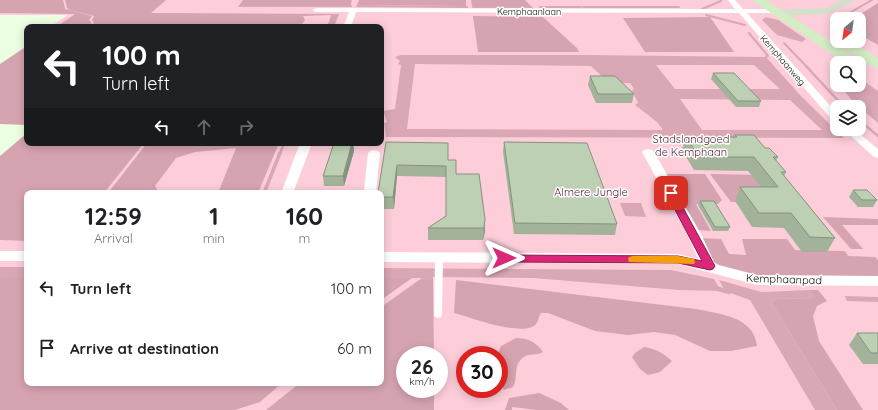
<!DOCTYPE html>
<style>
:root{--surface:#fff;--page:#f6f6f6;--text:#202124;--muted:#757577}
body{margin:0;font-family:Quicksand,sans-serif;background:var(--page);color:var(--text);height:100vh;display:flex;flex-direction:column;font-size:15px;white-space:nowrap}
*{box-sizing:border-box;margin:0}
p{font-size:13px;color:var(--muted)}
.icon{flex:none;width:22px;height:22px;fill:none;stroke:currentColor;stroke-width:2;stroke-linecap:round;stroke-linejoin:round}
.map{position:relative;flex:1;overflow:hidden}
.details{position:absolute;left:24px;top:190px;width:360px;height:196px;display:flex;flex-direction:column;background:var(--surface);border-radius:8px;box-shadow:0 2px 10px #0003}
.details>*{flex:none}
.top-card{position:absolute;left:24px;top:24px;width:360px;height:122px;border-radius:8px;box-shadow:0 2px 10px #0003;background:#202124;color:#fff;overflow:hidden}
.needle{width:26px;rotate:209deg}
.tools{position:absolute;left:830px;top:12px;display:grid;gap:8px}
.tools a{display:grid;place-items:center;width:36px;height:36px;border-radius:8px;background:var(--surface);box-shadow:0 2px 10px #0003;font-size:20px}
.speed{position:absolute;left:396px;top:346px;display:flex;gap:8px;font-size:20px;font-weight:700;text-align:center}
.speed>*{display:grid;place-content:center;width:52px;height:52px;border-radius:50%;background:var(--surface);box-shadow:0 2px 10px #0003;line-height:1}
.speed small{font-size:10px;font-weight:400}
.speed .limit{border:6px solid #d22;background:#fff;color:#111}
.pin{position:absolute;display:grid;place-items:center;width:34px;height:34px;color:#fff;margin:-17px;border-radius:8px;box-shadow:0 2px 6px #0006}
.me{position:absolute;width:44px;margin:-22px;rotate:90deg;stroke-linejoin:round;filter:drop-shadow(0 0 3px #0008)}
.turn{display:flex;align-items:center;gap:14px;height:84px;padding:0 12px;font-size:18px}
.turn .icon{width:52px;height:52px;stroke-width:2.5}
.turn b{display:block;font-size:28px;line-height:34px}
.lanes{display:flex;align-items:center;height:38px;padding:0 12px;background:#0003;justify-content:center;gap:20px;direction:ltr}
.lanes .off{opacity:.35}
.eta{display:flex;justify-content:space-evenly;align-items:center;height:68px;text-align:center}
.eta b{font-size:24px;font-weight:700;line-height:28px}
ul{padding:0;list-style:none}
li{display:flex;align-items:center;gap:12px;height:60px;padding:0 12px}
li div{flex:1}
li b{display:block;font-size:15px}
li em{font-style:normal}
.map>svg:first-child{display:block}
</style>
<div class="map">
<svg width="878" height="410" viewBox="0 0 878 410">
<rect width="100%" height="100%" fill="#ecffe2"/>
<path fill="#fdceda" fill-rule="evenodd" d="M0,0h878v410h-878v-248l27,-19h354v-116h-331l18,-12h-68zM837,19h22v22h-22zM837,63h22v22h-22zM837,107h22v22h-22zM27,193h354v190h-354zM405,355h34v34h-34zM465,355h34v34h-34z"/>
<g fill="#d6a4b1">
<polygon points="0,0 63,0 65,9 92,16 89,20 92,23 87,27 56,27 75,14 0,13"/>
<polygon points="65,0 166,0 151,13 339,14 334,27 325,27 329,22 331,15 303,16 305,20 300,27 282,27 278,25 272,27 176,27 167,25 165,26 170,27 89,27 94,23 92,20 94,16 69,10 67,8"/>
<polygon points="243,0 352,0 350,7 238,7"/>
<polygon points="359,0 466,0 466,6 360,5 359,7 356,7"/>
<polygon points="471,0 525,0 535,10 533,10 530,6 472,6"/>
<polygon points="878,3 878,45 859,34 859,19 853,19"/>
<polygon points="473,16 543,17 577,48 579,52 478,52"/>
<polygon points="710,17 734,52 645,52 623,18"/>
<polygon points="27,46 27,125 0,124 0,64"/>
<polygon points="27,133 27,143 144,143 104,193 27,193 27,241 0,240 0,156"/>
<polygon points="147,143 279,143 258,193 218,193 236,148 195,152 176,158 155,186 159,193 108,193"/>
<polygon points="664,174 705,174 722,200 718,204 696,204 711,231 697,230"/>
<polygon points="710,174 767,175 787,201 731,202"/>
<polygon points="823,217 878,219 878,225 842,225 863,249 851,249"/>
<polygon points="700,238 721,239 729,254 746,255 742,239 787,239 795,250 845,251 848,256 875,257 878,260 878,276 763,277 724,269 712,260"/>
<polygon points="0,277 27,277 27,383 282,383 260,402 235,410 0,410"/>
<polygon points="381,278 412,278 381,300"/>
<polygon points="422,278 423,280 433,280 434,355 405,355 405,389 434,389 434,410 266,410 300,383 381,383 381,309 384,305"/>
<path d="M456,280l240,29c23,5 58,7 61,37l-26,5h-21l-35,-16 -21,-3 -26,3 -33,-4 -47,-18h-7c-2,3 -3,9 -5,11 -12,14 -66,-7 -82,-11z"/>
<polygon points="809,290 818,290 827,301 817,306 813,316 819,341 863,410 837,410 771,302 777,299 815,298"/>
<path d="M516,338c12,0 20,4 27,14 -6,4 -14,1 -19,5 -12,8 -5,20 -11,30l-9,3c-4,-6 -1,-9 -1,-16 0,-7 -4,-12 -4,-19h-2l4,-9z"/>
<path d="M644,347c12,2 19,6 28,14l-12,11 -12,3 -8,-6 -8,-12 3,-4z"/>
<polygon points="539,393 561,403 569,410 537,410 512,407 512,410 505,410 509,398"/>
</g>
<g fill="#daa7b4" fill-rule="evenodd">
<polygon points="766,17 778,20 806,39 802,42 777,35 762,20"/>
<path d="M401,55h184l181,2 34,38 44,43 -458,-1 -2,-14 3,-1 -4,-11 12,-2 6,-44 -3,-1 2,-3 -5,-4zM415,64l176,2 18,17h21l4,6 -2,1 6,13 -3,2 22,17 6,8 -256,-1zM656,65h98l26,24h-105zM680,99l110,1 32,30h-120z"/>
<polygon points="859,78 878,91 878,123 853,102 840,85 859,85"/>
<polygon points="620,203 641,203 646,217 625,216"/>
<rect x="0" y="267" width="27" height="10"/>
<polygon points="381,268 671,270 714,279 721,291 679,290 533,278 433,277 433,280 423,281 422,278 381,278"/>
<polygon points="719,280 761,292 809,290 816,298 777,299 771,302 837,410 815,410 750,300 725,291"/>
<polygon points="845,296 878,297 878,302 847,301"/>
</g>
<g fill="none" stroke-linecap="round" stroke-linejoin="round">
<g stroke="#daa7b4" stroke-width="2">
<polyline points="240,6 351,6"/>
<polyline points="358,6 467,7"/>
<polyline points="473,7 531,7"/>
<polyline points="540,7 581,7"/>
<polyline points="583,7 679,7"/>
<polyline points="700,10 721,1"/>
<polyline points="706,15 745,25"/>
<polyline points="839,19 872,0"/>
<polyline points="831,24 837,20"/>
<polyline points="749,33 768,56 766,57"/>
<polyline points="784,43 807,67"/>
</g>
<g stroke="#daa7b4" stroke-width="2.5">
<polyline points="806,66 844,107"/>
<polyline points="859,120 878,136"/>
<polyline points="280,154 284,143"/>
</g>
<polyline stroke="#daa7b4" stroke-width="3.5" points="264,193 280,153"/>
<polyline stroke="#daa7b4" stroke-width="4.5" points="715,288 729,292"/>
<polygon fill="#fff" fill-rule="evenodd" points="439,254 442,255 443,257 442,315 441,317 438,318 435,317 434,315 435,257 436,255"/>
<g fill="#fff" fill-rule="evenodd">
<polygon points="728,0 735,0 743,9 778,9 779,11 775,13 747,13 837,113 837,122 833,121 739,13 356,12 351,27 343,27 349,12 316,12 312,10 316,8 735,9"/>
<polygon points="843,129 854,129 878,149 878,158 874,157"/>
<polygon points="300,143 312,143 293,193 281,193"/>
<polygon points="648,149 652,150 654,152 701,234 715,264 757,275 878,276 878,286 757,285 678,264 381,262 381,252 678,254 698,259 687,234 642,152 644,150"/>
<polygon points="374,150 378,151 380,153 376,192 362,193 364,190 368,153 370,151"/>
<rect x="0" y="251" width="27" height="10"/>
</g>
<polygon fill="#d3e0cc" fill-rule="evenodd" points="842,0 855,0 828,14 779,16 774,13 779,10 826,8"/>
<g fill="#d3edc5" fill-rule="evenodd">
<polygon points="752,0 766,0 859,60 861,63 859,66 859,63 845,63"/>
<polygon points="840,41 851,41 878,58 878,68 873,67 840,46 838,43"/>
</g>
</g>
<g fill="#a3b39b">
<polygon points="713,73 761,101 759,107 736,107 711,79"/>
<polygon points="590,76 634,94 632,103 596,103 588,85"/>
<polygon points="735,135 765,148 778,157 776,161 786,172 784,176 835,238 827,252 802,252 784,228 752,227 735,201 740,187 761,187 748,171 694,170 682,150 686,137 735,137"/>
<polygon points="386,142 448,160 456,174 485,219 485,231 483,240 428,240 428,228 446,216 446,177 397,176 394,209 381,209 381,193"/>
<polygon points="504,142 617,224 615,235 514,234 503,152"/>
<polygon points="334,143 353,143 354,151 344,186 324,186 323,176"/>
<polygon points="853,190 877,200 873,207 858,207 849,197"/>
<polygon points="700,201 730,227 728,231 713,231 698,205"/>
<polygon points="857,333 878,333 878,364 863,364 849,345"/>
</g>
<g fill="#85927e">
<polygon points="352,143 353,143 354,151 344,186 343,176"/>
<polygon points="397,165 397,176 394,209 393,197"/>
<polygon points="485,219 485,231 483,240 484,228"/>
</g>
<g fill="#bed0b4" stroke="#85927e">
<polygon points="713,73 734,73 761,101 738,101"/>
<polygon points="590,76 615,76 634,94 598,94"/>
<polygon points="735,135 754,135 765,148 769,148 778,157 773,157 786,172 781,172 835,238 810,237 791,213 759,213 740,187 778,187 754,157 699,157 686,137 737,137"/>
<polygon points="386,142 448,143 448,160 456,160 456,174 479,174 485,219 484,228 428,228 446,216 446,166 397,165 393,197 381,197 381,193 378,193"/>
<polygon points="504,142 587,143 617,224 515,223"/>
<polygon points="334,143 352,143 343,176 323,176"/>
<polygon points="853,190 867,190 877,200 862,200"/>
<polygon points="700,201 714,201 730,227 715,227"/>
<polygon points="857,333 878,333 878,353 871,353"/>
</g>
<polygon fill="#db2777" stroke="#8e194d" points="668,191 674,191 675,193 715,266 713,269 710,270 678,263 504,262 499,258 504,255 678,256 702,261 666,193"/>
<polygon fill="#f59e0b" points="633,256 678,256 694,259 695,262 694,264 629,262 628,259 629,257"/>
<g text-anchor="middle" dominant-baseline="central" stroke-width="3" stroke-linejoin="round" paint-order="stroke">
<g font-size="9" fill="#0a1007" stroke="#fff">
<text x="529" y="11">Kemphaanlaan</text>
<text transform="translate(783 60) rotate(49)">Kemphaanweg</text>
</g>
<g font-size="11" fill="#571b31" stroke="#fff">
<text x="691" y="139">Stadslandgoed<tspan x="691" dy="13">de Kemphaan</tspan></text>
<text x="591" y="192">Almere Jungle</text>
</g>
<g font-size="11" fill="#0a1007" stroke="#fff">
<text transform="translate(784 279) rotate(2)">Kemphaanpad</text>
</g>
</g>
</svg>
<div class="tools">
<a><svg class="needle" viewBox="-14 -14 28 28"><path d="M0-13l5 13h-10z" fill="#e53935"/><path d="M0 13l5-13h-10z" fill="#757577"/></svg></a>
<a><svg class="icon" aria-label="search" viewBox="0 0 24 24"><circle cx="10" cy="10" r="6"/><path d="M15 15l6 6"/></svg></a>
<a><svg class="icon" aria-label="layers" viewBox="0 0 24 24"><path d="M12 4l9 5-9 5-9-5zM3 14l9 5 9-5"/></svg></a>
</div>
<div class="speed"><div>26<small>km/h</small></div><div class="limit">30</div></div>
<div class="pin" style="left:671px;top:193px;background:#d93025"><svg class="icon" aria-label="arrive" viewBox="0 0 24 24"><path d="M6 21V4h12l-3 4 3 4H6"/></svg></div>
<svg class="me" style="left:504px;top:258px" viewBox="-20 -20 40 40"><path d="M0-17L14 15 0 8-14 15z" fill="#db2777" stroke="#fff" stroke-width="4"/></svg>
<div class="top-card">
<div class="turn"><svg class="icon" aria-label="left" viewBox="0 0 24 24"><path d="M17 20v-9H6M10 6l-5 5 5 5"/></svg><div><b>100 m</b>Turn left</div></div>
<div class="lanes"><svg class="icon" aria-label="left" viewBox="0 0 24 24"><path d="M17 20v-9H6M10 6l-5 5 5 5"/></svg><svg class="icon off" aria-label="ahead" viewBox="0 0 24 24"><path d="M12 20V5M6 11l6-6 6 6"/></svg><svg class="icon off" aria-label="right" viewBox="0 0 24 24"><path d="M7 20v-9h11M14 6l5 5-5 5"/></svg></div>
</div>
<section class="details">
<div class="eta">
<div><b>12:59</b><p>Arrival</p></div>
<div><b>1</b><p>min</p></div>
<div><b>160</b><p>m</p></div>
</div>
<ul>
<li><svg class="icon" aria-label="left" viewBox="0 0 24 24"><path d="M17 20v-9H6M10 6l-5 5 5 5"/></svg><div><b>Turn left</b></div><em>100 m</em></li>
<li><svg class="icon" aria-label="arrive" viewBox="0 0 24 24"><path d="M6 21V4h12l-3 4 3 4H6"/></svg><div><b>Arrive at destination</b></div><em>60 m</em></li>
</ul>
</section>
</div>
